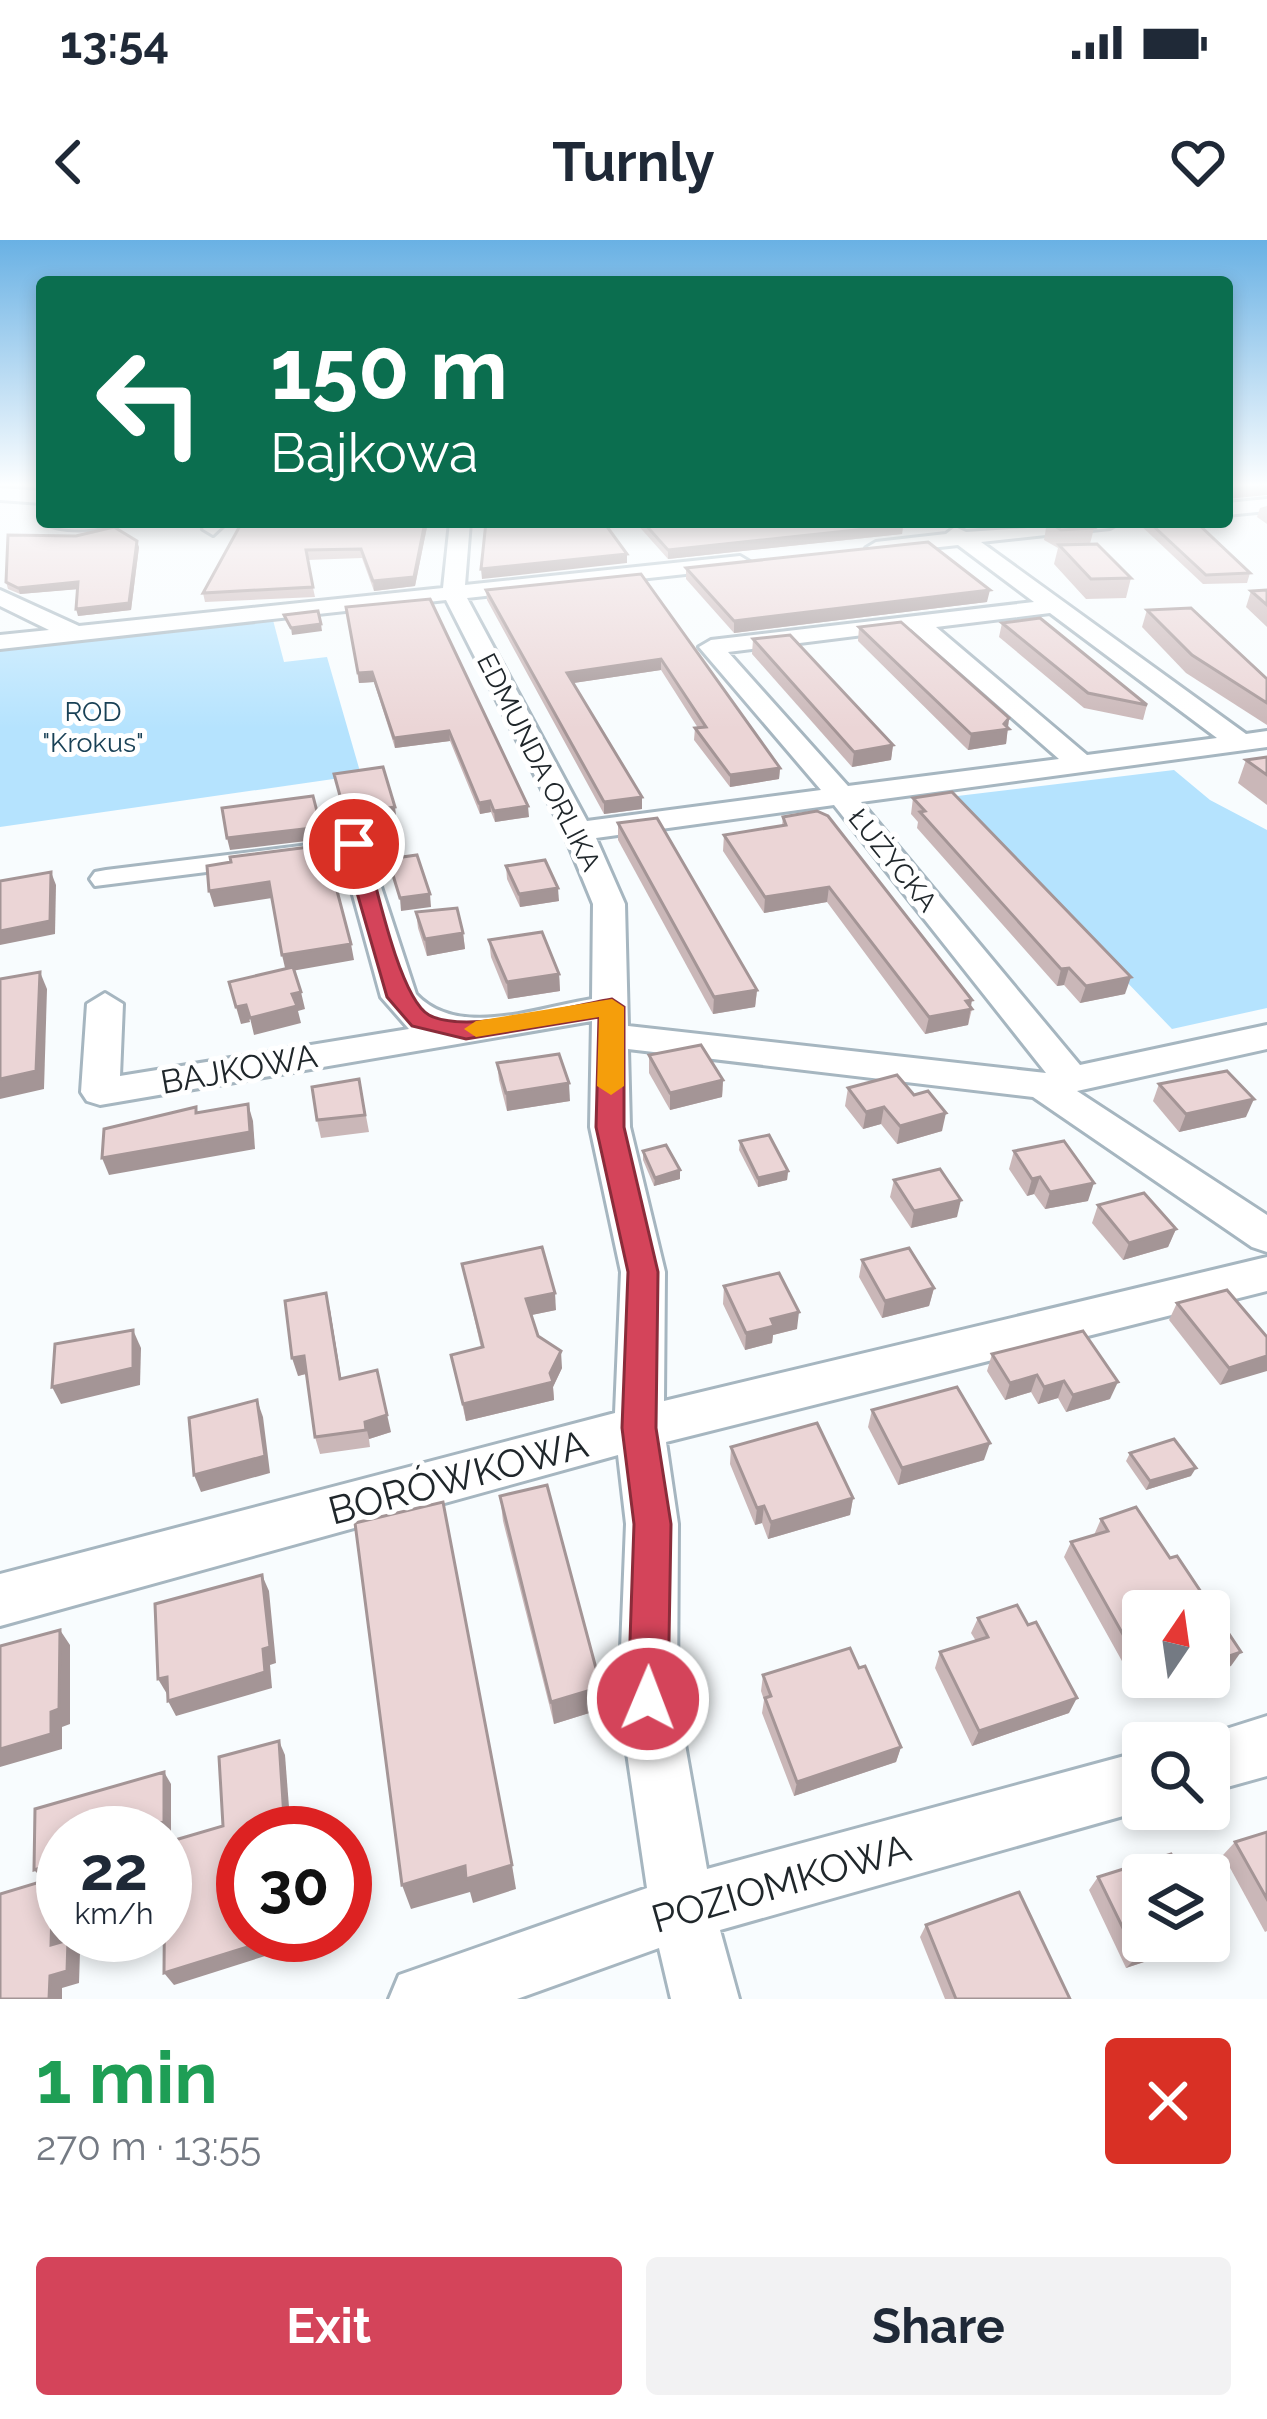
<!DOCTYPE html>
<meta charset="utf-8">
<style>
:root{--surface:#fff;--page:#f2f2f3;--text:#1f2937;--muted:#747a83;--accent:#d4445a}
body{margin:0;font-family:Raleway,sans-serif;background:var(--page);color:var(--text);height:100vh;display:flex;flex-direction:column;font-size:45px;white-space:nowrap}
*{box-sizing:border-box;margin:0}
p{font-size:39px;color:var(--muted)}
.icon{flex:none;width:66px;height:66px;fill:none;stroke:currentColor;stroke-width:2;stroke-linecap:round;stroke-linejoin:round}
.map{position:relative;height:1759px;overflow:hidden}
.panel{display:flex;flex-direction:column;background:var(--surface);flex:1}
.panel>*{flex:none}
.guide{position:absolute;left:36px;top:36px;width:1197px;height:252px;border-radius:12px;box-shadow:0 6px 18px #0003;background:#0b6e4f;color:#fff;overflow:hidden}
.needle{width:78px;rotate:13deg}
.buttons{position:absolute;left:1122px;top:1350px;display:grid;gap:24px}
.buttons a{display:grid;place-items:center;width:108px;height:108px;border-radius:12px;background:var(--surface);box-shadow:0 6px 18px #0003;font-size:60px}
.speed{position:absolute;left:36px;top:1566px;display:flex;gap:24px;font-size:60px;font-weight:700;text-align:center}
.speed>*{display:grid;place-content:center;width:156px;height:156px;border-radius:50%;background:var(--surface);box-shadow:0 6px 18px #0003;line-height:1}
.speed small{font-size:30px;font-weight:400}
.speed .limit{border:18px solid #d22;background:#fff;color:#111}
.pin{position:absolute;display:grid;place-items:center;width:102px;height:102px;color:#fff;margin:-51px;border:6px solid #fff;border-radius:50%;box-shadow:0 3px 12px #0007}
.me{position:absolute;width:132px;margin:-66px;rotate:1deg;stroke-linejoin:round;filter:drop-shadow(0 0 9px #0008)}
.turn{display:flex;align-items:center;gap:42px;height:252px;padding:0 36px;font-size:54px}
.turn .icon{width:156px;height:156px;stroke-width:2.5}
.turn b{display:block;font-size:84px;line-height:102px}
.round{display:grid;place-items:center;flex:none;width:126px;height:126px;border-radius:12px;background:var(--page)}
.summary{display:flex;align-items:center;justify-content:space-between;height:204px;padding:0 36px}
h1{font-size:72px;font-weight:700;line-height:90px;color:#1e9e55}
.cta{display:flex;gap:24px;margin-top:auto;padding:24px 36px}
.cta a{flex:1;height:138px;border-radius:12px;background:var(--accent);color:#fff;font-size:48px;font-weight:700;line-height:138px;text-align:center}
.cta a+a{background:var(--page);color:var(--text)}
.status{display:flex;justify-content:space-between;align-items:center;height:84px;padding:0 60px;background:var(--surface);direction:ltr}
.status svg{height:33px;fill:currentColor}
header{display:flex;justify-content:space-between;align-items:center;height:156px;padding:0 36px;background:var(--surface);font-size:54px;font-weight:700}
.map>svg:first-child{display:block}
</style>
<div class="status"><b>13:54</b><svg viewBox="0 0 49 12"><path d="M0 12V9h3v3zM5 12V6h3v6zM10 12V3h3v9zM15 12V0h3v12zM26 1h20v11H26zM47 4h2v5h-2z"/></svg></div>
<header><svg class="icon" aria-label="back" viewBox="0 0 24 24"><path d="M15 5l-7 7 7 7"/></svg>Turnly<svg class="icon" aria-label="heart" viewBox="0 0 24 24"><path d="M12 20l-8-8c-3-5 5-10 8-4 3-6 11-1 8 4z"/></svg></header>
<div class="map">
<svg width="1267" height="1759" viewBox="0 0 1267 1759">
<rect width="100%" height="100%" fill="#f8fcfe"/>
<g fill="#b5e3fe">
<polygon points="273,380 284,422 327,417 361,535 0,587 0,410"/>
<polygon points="1174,530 1210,560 1267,590 1267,768 1172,789 949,557"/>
</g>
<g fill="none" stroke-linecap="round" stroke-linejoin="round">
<defs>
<g id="minor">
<polygon points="0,248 42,251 42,263 0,260"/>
<polygon points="1267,259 1267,271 1227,275 1227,263"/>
<path d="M43,282h72c-16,10 -56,10 -72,0z"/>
<polygon points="207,282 227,282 213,295 203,289"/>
<path d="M450,282h20l-5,63 275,-29 10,6 -10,6 -273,30 120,223 234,-31 -122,-143 12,-7 323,-38 -76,-57 -82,9 -10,-6 10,-6 70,-8 9,-7 11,5 154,-10 -10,6 -129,14 265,192 21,-3v16l-406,55 219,263 187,-40v24l-190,42 190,124v37l-15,-5 -219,-150 -405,-48 2,78 35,145 -1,129 603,-144v34l-601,151 12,82 -1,175 30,170 436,-118v58h5l-428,121 19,69h-68l-12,-51 -142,51h-128l10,-24 248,-87 -28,-189 7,-175 -8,-69 -618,171v-52l615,-161 6,-141 -31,-145 2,-106 -492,84 -13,-4 -6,-9 6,-88 18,-11 18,11 -3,72 289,-47 -28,-32 -39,-142 -247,31 -5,-7 5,-7 11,-2 259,-32 51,156c42,45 120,14 176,5l1,-95 -30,-73 -117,-231 -446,49v-14l49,-5 -49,-24v-16l79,36 364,-38zM1050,373l167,125 -130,17 -151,-128zM911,389l148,130 -211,27 -120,-134zM834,565l212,268 -418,-47 -3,-122 -29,-66z"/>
<polygon points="1267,1476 1267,1536 1209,1552 1209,1503 1188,1501"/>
</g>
</defs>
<use href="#minor" stroke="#a6b6c0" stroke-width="6"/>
<use href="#minor" fill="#fff" fill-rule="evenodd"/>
</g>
<g fill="#cab7b8">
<polygon points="0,243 42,243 42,246 0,245"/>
<polygon points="1267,266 1267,284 1257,277 1260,268"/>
<polygon points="242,282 428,282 415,346 374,351 362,318 307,320 315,357 205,362 203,353"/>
<polygon points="635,282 938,282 903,286 902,294 668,319"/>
<polygon points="1047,282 1087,282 1094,288 1090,304 1131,338 1126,358 1086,359 1054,324 1058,308 1044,300"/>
<polygon points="1137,282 1196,282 1250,333 1247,343 1203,344"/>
<polygon points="139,307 131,370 78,376 77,349 20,354 8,349 6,342"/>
<polygon points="686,328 987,362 734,393 686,339"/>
<polygon points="641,334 780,528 779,539 730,547 694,500 695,488 698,488 661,430 573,443 642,569 604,574 487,360 486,350"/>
<polygon points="1267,350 1267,387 1246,367 1251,351"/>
<polygon points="346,367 529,577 495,582 491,572 480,574 450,501 395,508 374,442 359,443"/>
<polygon points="1147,370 1267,439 1267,485 1186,433 1142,387"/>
<polygon points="1002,383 1147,465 1143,480 1084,468 999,397"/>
<polygon points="859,387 1009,478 1006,504 968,510 858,401"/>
<polygon points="753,399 893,505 891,520 852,527 752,414"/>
<polygon points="1267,517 1267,565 1238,543 1246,520"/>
<polygon points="913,558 1125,754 1080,763 1064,745 1057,746 917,588 918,582 911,574"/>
<polygon points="783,577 970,766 972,769 968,785 925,794 827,662 764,673 723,611 724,595 782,586"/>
<polygon points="618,583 757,750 755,767 713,774 618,600"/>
<polygon points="506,626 559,661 520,667 507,639"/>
<polygon points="416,672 463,693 465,709 427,716 418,688"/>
<polygon points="489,700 559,734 560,751 508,759 491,717"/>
<polygon points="649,815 723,840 722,857 670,870 649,833"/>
<polygon points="497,823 570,861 507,871 499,840"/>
<polygon points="359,839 369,892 321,898 317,880"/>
<polygon points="1159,844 1246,877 1179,892 1153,861"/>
<polygon points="848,848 942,891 897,904 881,884 863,889 845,866"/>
<polygon points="740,901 788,931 787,940 758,947 739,910"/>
<polygon points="643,911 680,930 680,939 654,946 643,920"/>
<polygon points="1014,911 1088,961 1045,969 1034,954 1027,956 1009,929"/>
<polygon points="894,940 957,977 911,988 890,957"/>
<polygon points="1098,965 1176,989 1168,1007 1123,1020 1092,983"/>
<polygon points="862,1020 934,1048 929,1066 882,1078 859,1037"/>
<polygon points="462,1024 556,1070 531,1075 538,1096 562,1128 553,1147 554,1160 466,1181 451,1115 481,1108"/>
<polygon points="724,1046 797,1089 773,1095 772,1103 745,1110 723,1064"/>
<polygon points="1177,1063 1267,1097 1220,1145 1169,1080"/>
<polygon points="330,1070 341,1139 391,1192 369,1199 370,1207 320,1214 315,1197 306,1134 298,1136"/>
<polygon points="992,1114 1110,1159 1066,1172 1058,1158 1038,1164 1031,1152 1005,1160 987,1131"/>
<polygon points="872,1170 984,1220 898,1245 868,1187"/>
<polygon points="731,1207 853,1258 850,1275 768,1299 762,1283 755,1285 730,1224"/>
<polygon points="1130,1213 1191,1236 1146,1250 1126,1221"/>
<polygon points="500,1256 601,1447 602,1469 554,1484 503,1281"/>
<polygon points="1101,1279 1231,1426 1143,1371 1143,1437 1199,1437 1142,1457 1064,1317 1071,1302 1094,1295"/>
<polygon points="978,1378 1028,1385 1069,1473 972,1506 935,1428 940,1412 976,1401 971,1393"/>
<polygon points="763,1435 901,1507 896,1522 794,1556 762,1473 764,1460 761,1451"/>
<polygon points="1267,1592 1267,1691 1265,1692 1223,1615 1235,1602"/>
<polygon points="1098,1637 1143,1701 1187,1701 1177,1711 1126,1728 1089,1650"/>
<polygon points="926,1685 1070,1759 945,1759 920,1697"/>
</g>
<g fill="#a49596">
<polygon points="1267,246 1267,255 1227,259 1227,250"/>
<polygon points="425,282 428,282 415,346 374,351 373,341"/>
<polygon points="895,282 938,282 903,286 902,294 668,319 668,310"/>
<polygon points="137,301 139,307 131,370 78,376 76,369"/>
<polygon points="627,314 627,323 482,339 481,329"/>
<polygon points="78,342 80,349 20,354 18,348"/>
<polygon points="990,350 987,362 734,393 734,381"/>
<polygon points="321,384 322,391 292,395 291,388"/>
<polygon points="661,419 661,430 567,444 567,433"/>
<polygon points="372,432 374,442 359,443 358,433"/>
<polygon points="1009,478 1006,504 968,510 971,494 1004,484"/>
<polygon points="449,491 450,501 395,508 394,498"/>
<polygon points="893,505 891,520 852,527 854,512"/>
<polygon points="780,528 779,539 730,547 730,535"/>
<polygon points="642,557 642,569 604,574 604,562"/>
<polygon points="490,561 491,572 480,574 479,563"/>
<polygon points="528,566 529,577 495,582 494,571"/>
<polygon points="395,567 396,575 347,582 345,574"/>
<polygon points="321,587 323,599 230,610 227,598"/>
<polygon points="51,632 56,645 55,694 0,705 0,691"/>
<polygon points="269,642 272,658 214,667 209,651"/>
<polygon points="829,647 827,662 764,673 765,657"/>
<polygon points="558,648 559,661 520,667 519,654"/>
<polygon points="430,654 431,667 401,671 400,658"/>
<polygon points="463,693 465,709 427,716 425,699"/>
<polygon points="351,704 354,720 286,732 282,715"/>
<polygon points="1069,728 1064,745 1057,746 1061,729"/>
<polygon points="40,732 47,749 44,849 0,859 0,839"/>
<polygon points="559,734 560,751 508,759 507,742"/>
<polygon points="1131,737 1125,754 1080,763 1086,746"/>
<polygon points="757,750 755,767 713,774 714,757"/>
<polygon points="301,752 305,769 298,771 301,783 254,795 250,778 292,754"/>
<polygon points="972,760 968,785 925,794 929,777"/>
<polygon points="246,765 250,782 241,784 236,767"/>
<polygon points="723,840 722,857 670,870 670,853"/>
<polygon points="569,843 570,861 507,871 506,853"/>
<polygon points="1254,859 1246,877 1179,892 1186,874"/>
<polygon points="248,864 253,881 255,909 109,935 102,918"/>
<polygon points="884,867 881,884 863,889 866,872"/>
<polygon points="946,873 942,891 897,904 900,886"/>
<polygon points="680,930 680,939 654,946 655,938"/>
<polygon points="788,931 787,940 758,947 758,938"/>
<polygon points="1040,937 1034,954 1027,956 1032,939"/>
<polygon points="1094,943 1088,961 1045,969 1050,952"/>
<polygon points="961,960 957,977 911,988 914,971"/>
<polygon points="1176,989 1168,1007 1123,1020 1129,1003"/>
<polygon points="934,1048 929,1066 882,1078 885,1061"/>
<polygon points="326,1053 330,1070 344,1156 340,1139"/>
<polygon points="555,1053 556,1070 527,1076 526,1059"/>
<polygon points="799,1072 797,1089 773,1095 772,1103 745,1110 746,1093 771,1079"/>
<polygon points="133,1090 141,1108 140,1145 61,1164 52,1147"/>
<polygon points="561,1111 562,1128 553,1147 554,1160 466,1181 463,1164 550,1133"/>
<polygon points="304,1116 309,1133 298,1136 292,1118"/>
<polygon points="1267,1116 1267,1131 1220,1145 1229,1128"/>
<polygon points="377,1130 391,1192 369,1199 365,1182"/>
<polygon points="1037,1135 1031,1152 1005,1160 1010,1143"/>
<polygon points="1064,1141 1058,1158 1038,1164 1044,1147"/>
<polygon points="1118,1142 1110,1159 1066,1172 1073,1155"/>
<polygon points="257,1160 263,1177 270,1233 201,1252 194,1235"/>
<polygon points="990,1203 984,1220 898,1245 902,1228"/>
<polygon points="1196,1228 1191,1236 1146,1250 1150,1241"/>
<polygon points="853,1258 850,1275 768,1299 771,1282"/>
<polygon points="764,1266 762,1283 755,1285 757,1268"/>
<polygon points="262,1335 269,1351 276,1423 270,1425 272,1448 176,1476 168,1461 263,1409"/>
<polygon points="60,1390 70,1405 70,1484 62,1487 62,1509 0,1527 0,1509 51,1472"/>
<polygon points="1241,1412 1231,1426 1209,1434 1209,1423"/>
<polygon points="167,1437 176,1452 167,1454 158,1439"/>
<polygon points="1167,1437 1199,1437 1142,1457 1150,1443"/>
<polygon points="601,1447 602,1469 554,1484 551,1462"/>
<polygon points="1077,1458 1069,1473 972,1506 979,1491"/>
<polygon points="279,1501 285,1515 291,1593 285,1593"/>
<polygon points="901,1507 896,1522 794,1556 797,1542"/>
<polygon points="164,1532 171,1544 171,1593 165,1594 126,1593"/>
<polygon points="63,1621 63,1634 44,1640 34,1630"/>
<polygon points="512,1625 516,1649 473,1663 470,1652 411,1669 402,1645 465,1626"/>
<polygon points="53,1638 63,1649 63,1716 51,1705"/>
<polygon points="286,1695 299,1695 300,1705 174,1745 164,1733"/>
<polygon points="68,1700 80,1712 79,1743 62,1748 62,1759 49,1759 50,1736"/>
<polygon points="1177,1701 1187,1701 1177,1711 1126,1728 1137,1717"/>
</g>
<g fill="#ebd5d6" stroke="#a49596" stroke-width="3">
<polygon points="1227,243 1267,243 1267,246 1227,250"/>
<polygon points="242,282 425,282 414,337 373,341 361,309 306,310 313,347 203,353"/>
<polygon points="486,282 607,282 605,284 627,314 481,329"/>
<polygon points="643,282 900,282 903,285 668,310"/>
<polygon points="1049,282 1087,282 1094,288 1061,290"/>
<polygon points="1149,282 1196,282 1250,333 1206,335"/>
<polygon points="114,287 137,301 129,363 76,369 78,342 18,348 6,342 8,295 76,296"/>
<polygon points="928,302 990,350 734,381 686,328"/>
<polygon points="1097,304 1131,338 1091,339 1059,305"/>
<polygon points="641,334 780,528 730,535 695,488 706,487 661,419 567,433 642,557 604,562 486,350"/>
<polygon points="1267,350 1267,365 1251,351"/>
<polygon points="430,359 528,566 494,571 490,561 479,563 449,491 394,498 372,432 358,433 346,367"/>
<polygon points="1191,368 1267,439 1267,463 1192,415 1147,370"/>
<polygon points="318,371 321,384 291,388 284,375"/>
<polygon points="1040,378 1147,465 1088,453 1002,383"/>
<polygon points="901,382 1009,478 1004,484 1009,489 971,494 859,387"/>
<polygon points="790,395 893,505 854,512 753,399"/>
<polygon points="1267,517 1267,535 1246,520"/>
<polygon points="383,527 395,567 345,574 334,534"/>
<polygon points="952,552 1131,737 1086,746 1069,728 1061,729 920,572 925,571 913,558"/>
<polygon points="313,556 321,587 227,598 222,568"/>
<polygon points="817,571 828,576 972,760 966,761 972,769 929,777 829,647 765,657 724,595 786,585 783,577"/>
<polygon points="657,578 757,750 714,757 618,583"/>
<polygon points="325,605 351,704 282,715 269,642 209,651 207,626 231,622 230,617"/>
<polygon points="417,615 430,654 400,658 388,619"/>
<polygon points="545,620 558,648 519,654 506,626"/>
<polygon points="51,632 50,681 0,691 0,641"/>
<polygon points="457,668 463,693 425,699 416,672"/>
<polygon points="542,692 559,734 507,742 489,700"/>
<polygon points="293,727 301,752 292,754 297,766 250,778 246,765 236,767 229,742"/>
<polygon points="40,732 36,831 0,839 0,739"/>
<polygon points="701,805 723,840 670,853 649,815"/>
<polygon points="559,814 569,843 506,853 497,823"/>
<polygon points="1227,831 1254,859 1186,874 1159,844"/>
<polygon points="897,835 914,855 928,851 946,873 900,886 884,867 866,872 848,848"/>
<polygon points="359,839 365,875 317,880 312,847"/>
<polygon points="248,864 250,892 102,918 104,889 196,867 196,873"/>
<polygon points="769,895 788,931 758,938 740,901"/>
<polygon points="1064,901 1094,943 1050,952 1040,937 1032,939 1014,911"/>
<polygon points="666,905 680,930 655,938 643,911"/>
<polygon points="940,929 961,960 914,971 894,940"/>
<polygon points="1144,953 1176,989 1129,1003 1098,965"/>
<polygon points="542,1007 555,1053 526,1059 538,1096 561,1111 550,1133 553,1142 463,1164 451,1115 483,1107 462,1024"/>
<polygon points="909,1008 934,1048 885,1061 862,1020"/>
<polygon points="779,1033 799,1072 771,1079 774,1086 746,1093 724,1046"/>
<polygon points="1227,1050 1267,1097 1267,1116 1229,1128 1177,1063"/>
<polygon points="326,1053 340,1139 377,1130 387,1175 365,1182 366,1190 315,1197 304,1116 292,1118 285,1061"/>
<polygon points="133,1090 133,1128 52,1147 55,1104"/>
<polygon points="1083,1091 1118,1142 1073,1155 1064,1141 1044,1147 1037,1135 1010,1143 992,1114"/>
<polygon points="957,1147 990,1203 902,1228 872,1170"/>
<polygon points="257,1160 265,1216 194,1235 189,1178"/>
<polygon points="817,1183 853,1258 771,1282 764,1266 757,1268 731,1207"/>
<polygon points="1174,1199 1196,1228 1150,1241 1130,1213"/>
<polygon points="547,1245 601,1447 551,1462 500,1256"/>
<polygon points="443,1262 512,1625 466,1639 465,1626 402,1645 355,1283"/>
<polygon points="1136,1267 1170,1318 1177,1316 1241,1412 1209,1423 1209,1371 1143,1371 1143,1430 1071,1302 1108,1291 1101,1279"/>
<polygon points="262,1335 270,1407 263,1409 265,1432 168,1461 167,1437 158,1439 155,1364"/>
<polygon points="1017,1365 1028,1385 1036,1382 1077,1458 979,1491 940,1412 988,1397 978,1378"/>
<polygon points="60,1390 59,1469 51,1472 51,1494 0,1509 0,1406"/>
<polygon points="850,1408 859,1428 865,1426 901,1507 797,1542 765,1458 771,1456 763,1435"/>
<polygon points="1147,1437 1167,1437 1150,1443"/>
<polygon points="279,1501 285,1593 243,1593 243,1695 286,1695 164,1733 165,1603 223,1586 219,1517"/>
<polygon points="164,1532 164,1582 126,1593 63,1593 63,1621 34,1630 35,1569"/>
<polygon points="1267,1592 1267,1659 1235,1602"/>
<polygon points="1171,1614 1183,1635 1143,1635 1143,1701 1183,1701 1137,1717 1098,1637"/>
<polygon points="53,1638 51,1705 68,1700 67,1731 50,1736 49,1759 0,1759 0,1654"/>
<polygon points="1019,1652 1070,1759 956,1759 926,1685"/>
</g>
<linearGradient id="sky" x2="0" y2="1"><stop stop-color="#69b1e4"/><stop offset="0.5" stop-color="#fcfeff"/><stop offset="1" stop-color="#fcfeff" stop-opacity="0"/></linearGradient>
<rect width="1267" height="489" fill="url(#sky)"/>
<path fill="#d4445a" stroke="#8a2c3a" stroke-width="3" d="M354,598l11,6c10,36 34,154 64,171 36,20 141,-9 183,-16l12,8v120l34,145 -2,156 15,96 -3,175 -6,14 -14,6 -14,-6 -6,-14 6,-175 -12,-96 6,-156 -32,-145 3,-110 -133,22 -54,-13 -25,-29 -44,-153z"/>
<polygon fill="#f59e0b" points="612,759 624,767 624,846 611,855 597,846 599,777 476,797 464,789 476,781"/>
<g text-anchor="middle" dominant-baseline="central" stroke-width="10" stroke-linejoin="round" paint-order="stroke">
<g font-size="27" fill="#194156" stroke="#fff">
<text x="93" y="471">ROD<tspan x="93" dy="31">"Krokus"</tspan></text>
</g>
<g font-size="27" fill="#20272b" stroke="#fff">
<text transform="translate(539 522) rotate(63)">EDMUNDA ORLIKA</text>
<text transform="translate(893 620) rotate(51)">ŁUŻYCKA</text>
</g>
<g font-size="33" fill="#20272b" stroke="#fff">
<text transform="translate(239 829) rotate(-10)">BAJKOWA</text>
</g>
<g font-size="39" fill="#20272b" stroke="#fff">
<text transform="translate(458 1237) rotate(-15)">BORÓWKOWA</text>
<text transform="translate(781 1643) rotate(-16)">POZIOMKOWA</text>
</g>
</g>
</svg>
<div class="buttons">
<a><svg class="needle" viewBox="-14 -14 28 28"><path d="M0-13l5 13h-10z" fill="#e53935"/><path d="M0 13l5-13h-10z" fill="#747a83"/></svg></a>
<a><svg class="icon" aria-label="search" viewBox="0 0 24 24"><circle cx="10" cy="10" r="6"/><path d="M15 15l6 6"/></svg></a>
<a><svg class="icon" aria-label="layers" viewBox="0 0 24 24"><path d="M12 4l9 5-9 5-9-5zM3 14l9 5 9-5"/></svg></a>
</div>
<div class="speed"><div>22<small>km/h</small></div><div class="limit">30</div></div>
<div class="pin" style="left:354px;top:604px;background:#d93025"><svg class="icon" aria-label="arrive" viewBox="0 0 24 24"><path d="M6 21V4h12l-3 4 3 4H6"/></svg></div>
<svg class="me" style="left:648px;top:1459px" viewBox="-20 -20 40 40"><circle r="17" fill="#d4445a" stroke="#fff" stroke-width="3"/><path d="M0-11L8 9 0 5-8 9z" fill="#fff"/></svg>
<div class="guide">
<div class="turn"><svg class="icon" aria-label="left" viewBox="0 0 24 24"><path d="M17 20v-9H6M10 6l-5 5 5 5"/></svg><div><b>150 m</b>Bajkowa</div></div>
</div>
</div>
<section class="panel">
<div class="summary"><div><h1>1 min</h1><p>270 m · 13:55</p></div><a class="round" style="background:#d93025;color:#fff"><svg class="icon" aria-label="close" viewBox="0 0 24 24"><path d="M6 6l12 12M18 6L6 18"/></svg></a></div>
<div class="cta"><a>Exit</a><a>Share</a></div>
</section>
